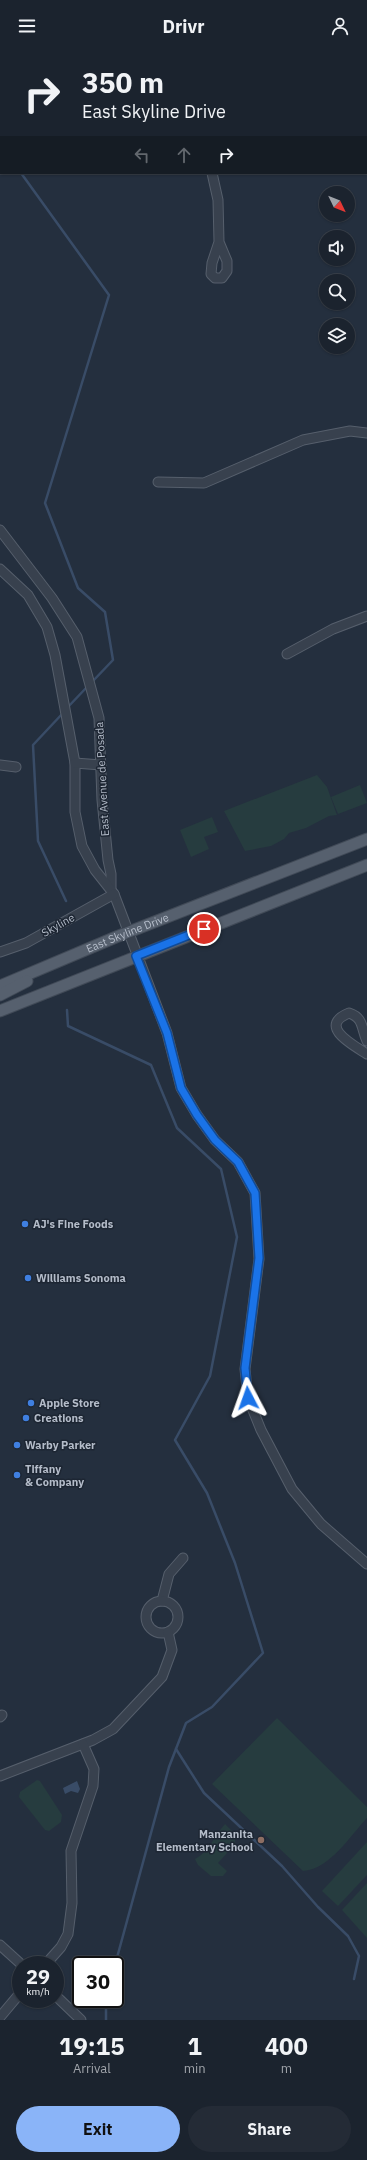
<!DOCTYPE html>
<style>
:root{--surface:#1b232e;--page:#242b36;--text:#f1f3f6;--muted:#a0a4aa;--line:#39404a;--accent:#8ab4f8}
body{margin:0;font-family:"IBM Plex Sans",sans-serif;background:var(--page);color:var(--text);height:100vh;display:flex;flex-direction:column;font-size:15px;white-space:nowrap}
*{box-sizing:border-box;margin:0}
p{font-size:13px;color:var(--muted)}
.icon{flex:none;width:22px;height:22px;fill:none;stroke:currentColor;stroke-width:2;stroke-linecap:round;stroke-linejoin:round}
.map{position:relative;height:1968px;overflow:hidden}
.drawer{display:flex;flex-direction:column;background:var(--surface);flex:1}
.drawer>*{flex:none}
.top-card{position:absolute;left:0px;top:0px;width:367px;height:122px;box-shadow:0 1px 3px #0004,0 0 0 1px var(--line);background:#1b232e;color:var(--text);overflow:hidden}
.needle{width:26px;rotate:133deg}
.buttons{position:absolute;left:319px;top:134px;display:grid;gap:8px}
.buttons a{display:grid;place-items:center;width:36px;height:36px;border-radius:50%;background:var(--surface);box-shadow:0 1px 3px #0004,0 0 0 1px var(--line);font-size:20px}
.speed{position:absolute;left:12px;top:1904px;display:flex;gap:8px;font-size:20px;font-weight:700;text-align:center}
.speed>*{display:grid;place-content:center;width:52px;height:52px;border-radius:50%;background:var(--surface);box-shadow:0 1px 3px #0004,0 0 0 1px var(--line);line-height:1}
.speed small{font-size:10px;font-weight:400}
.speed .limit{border:2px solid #111;border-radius:6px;background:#fff;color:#111}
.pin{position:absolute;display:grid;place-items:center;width:34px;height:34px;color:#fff;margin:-17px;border:2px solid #fff;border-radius:50%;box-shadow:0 1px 4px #0007}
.me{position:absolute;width:44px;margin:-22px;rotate:356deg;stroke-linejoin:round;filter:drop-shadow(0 0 3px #0008)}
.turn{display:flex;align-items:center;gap:14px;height:84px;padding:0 16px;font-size:18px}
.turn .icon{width:52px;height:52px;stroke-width:2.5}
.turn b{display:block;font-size:28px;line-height:34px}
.lanes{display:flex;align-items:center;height:38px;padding:0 16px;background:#0003;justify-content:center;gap:20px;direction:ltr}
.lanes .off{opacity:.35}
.eta{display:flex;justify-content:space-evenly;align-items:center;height:68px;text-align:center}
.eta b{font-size:24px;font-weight:700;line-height:28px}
.primary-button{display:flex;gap:8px;margin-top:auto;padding:8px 16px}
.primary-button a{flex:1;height:46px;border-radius:24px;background:var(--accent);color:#111;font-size:16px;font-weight:700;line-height:46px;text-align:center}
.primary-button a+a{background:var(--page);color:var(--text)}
header{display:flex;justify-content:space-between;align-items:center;height:52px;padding:0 16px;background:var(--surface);font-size:18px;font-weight:700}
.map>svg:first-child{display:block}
</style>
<header><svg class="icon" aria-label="menu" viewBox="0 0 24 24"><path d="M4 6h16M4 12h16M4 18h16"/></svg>Drivr<svg class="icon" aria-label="person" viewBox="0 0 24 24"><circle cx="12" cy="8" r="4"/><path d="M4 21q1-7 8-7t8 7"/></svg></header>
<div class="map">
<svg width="367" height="1968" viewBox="0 0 367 1968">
<rect width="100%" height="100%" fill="#242f3e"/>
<g fill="#263c3f">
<polygon points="317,723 327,735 337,763 329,764 306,776 289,781 284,787 271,794 245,799 224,759"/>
<polygon points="360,733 367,751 338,762 331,745"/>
<polygon points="212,765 218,780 204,785 209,797 191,805 180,778"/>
<path d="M277,1666l90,89v11c-17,18 -37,51 -64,53l-91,-87z"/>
<polygon points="37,1728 40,1729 62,1763 61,1770 49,1779 45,1778 19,1745 20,1740"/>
<path d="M225,1772l10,10v10l-17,19 9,8 -4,5h-12l-13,-11 -3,-6c14,-7 19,-23 30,-35z"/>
<polygon points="367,1790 367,1823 338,1854 322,1839"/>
<polygon points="367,1831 367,1886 342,1858"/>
</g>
<polygon fill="#394c67" points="77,1729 80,1737 78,1741 71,1739 65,1742 63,1736"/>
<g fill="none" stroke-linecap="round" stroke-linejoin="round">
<g stroke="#394c67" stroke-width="2.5">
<polyline points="81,0 81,1"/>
<polyline points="21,121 109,243 45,451 78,536 105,560 113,608 92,630"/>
<polyline points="67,656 87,635"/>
<polyline points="63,661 33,693 38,789 66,849"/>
<polyline points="67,958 68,974 151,1013 177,1076 221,1117 237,1185 210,1324 175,1388 207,1441 235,1511 263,1601 212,1655 186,1671 169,1715 115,1913"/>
<polyline points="176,1697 204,1741 282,1814 318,1855 348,1884 359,1904 354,1927"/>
<polyline points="106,1947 106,1968"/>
</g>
<defs>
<g id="minor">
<polyline points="177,1 177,0"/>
<polyline points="212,121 218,148 219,190 227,209 227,219 222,226 215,226 211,222 212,211 219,190"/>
<polyline points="158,430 204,431 303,388 350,379 367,381"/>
<polyline points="0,478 52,546 77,585 99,666 102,748 108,808 111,822 111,836"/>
<polyline points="0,517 28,543 47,575 55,603 75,711 75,760 82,794 95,818 114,842 167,981 181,1036 197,1063 215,1088 238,1110 255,1141 259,1207 245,1317 248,1346 261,1378 292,1437 321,1472 367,1512"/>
<polyline points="287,602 333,577 367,564"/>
<polyline points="75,711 101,713"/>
<polyline points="0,713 16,715"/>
<polyline points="0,900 26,891 114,842"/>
<path d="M367,989c-6,-13 -3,-23 -18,-28 -32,13 4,32 18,41"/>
<polyline points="162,1549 169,1522 183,1506"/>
<circle cx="162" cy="1565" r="16"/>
<polyline points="0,1665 2,1663"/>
<polyline points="0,1724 93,1688 113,1677 162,1625 172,1598 168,1580"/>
<polyline points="0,1893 22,1913"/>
<polyline points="45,1913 61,1895 68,1882 72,1851 71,1799 93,1734 94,1717 83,1692"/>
<polyline points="55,1943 81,1968"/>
<polyline points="0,1965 21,1940"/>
</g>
<g id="major">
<path id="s1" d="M0,934l116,-49 251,-98"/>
<polyline points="0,943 27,929"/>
<polyline points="0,959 367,813"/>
</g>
</defs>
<use href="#minor" stroke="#565f6c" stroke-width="11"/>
<use href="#major" stroke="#414a57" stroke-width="13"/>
<use href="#minor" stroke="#38414e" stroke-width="9"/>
<use href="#major" stroke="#56606e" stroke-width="11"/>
</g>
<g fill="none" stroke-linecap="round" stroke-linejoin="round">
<defs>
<polyline id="route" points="204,877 136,904 167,981 181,1036 197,1063 215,1088 238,1110 255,1141 259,1206 245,1316 248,1346"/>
</defs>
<use href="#route" stroke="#114b97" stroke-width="10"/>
<use href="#route" stroke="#1a73e8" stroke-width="7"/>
</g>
<g fill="#3f7fe0" stroke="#1d2633" stroke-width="1.5">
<circle cx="25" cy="1172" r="4"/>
<circle cx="28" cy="1226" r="4"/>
<circle cx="31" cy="1351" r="4"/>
<circle cx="26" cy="1366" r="4"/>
<circle cx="17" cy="1393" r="4"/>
<circle cx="17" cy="1423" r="4"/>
</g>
<circle fill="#8d6e63" stroke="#1d2633" stroke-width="1.5" cx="261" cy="1788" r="4"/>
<g text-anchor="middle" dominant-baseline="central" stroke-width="3" stroke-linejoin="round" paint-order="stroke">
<g font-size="11" fill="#b4bcc9" stroke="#1d2633">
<text transform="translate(102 727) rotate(-93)">East Avenue de Posada</text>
<text transform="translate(58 873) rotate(-29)">Skyline</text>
<text stroke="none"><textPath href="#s1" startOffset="138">East Skyline Drive</textPath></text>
</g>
<g font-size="11" font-weight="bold" fill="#b4bcc9" stroke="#1d2633" text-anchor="start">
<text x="33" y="1172">AJ's Fine Foods</text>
<text x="36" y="1226">Williams Sonoma</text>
<text x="39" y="1351">Apple Store</text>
<text x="34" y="1366">Creations</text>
<text x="25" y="1393">Warby Parker</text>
<text x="25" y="1417">Tiffany<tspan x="25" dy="13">&amp; Company</tspan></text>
<text x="253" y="1782" text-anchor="end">Manzanita<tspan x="253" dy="13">Elementary School</tspan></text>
</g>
</g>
</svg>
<div class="buttons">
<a><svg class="needle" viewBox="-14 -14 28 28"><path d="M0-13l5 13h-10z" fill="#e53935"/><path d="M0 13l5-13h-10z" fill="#a0a4aa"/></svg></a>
<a><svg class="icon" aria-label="sound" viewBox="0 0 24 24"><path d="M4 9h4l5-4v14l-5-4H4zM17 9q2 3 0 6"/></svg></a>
<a><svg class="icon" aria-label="search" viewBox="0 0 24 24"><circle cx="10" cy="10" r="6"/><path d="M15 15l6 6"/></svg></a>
<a><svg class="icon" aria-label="layers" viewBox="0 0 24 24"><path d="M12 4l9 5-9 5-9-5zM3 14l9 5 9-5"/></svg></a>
</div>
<div class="speed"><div>29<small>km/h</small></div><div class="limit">30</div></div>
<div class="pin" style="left:204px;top:877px;background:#d93025"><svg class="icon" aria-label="arrive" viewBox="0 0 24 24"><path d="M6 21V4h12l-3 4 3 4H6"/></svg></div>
<svg class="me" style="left:248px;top:1346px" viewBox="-20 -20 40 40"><path d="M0-17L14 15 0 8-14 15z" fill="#1a73e8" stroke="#fff" stroke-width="4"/></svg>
<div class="top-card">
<div class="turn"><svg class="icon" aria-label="right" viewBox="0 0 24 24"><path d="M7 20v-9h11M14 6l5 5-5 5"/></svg><div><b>350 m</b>East Skyline Drive</div></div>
<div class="lanes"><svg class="icon off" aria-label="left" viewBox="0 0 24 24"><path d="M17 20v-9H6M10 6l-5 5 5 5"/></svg><svg class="icon off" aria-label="ahead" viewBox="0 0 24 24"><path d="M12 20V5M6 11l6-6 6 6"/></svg><svg class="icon" aria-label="right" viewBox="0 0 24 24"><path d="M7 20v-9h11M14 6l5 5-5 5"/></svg></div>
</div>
</div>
<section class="drawer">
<div class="eta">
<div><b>19:15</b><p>Arrival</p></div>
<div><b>1</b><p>min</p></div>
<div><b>400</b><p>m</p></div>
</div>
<div class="primary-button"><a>Exit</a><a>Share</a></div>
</section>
